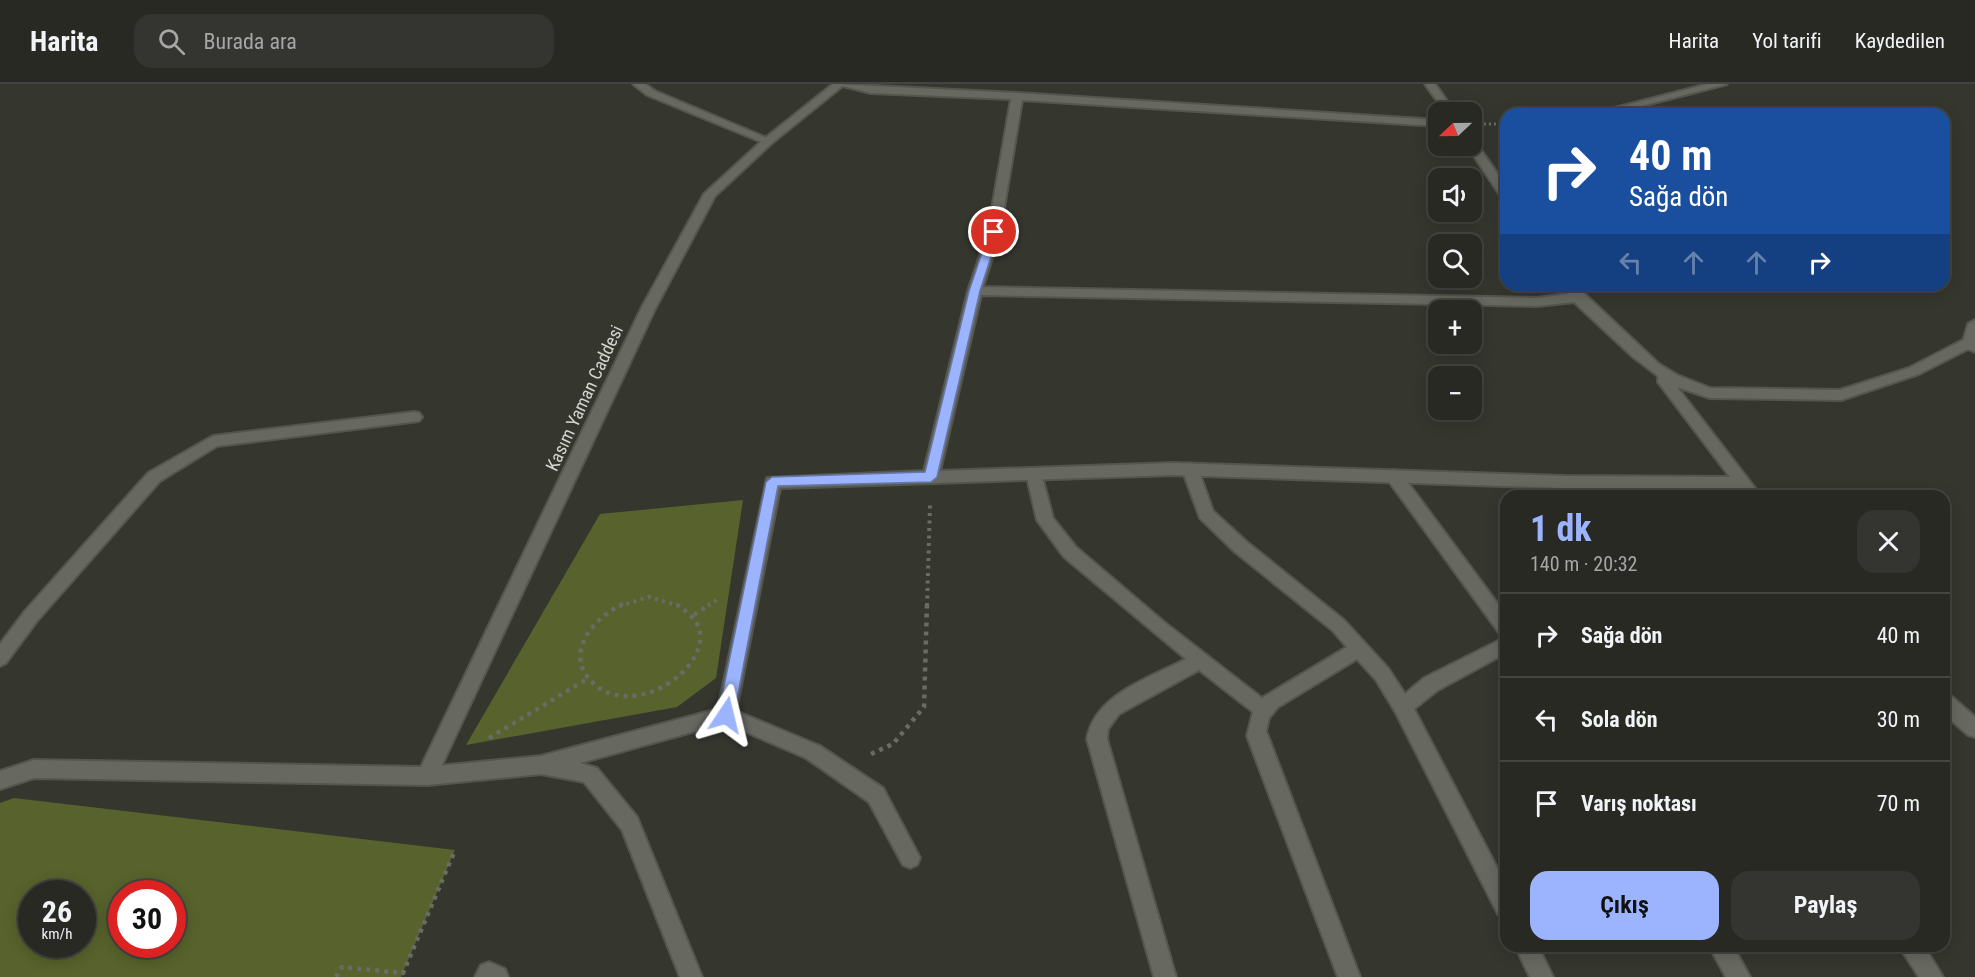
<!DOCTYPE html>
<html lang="tr">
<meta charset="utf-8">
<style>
:root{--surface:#282923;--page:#343530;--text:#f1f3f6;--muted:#a5a6a6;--line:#444541;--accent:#9cb4fd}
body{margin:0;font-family:"Roboto Condensed",sans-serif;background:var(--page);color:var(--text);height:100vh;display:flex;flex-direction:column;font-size:22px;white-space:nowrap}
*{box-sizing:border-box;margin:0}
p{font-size:20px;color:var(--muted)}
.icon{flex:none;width:33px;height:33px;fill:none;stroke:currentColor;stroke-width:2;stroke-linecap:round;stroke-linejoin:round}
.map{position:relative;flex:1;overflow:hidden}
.sheet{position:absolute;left:1500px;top:406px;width:450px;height:462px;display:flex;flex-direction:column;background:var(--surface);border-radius:18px;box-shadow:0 3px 15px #0003,0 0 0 2px var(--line)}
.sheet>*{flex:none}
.banner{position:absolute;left:1500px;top:24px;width:450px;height:183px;border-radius:18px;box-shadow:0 3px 15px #0003,0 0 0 2px var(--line);background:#1a4fa0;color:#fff;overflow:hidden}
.needle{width:39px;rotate:248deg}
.buttons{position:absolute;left:1428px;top:18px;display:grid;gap:12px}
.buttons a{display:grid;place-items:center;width:54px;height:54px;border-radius:12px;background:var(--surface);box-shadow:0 3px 15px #0003,0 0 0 2px var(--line);font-size:30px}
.speed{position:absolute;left:18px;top:796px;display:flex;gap:12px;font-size:30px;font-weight:700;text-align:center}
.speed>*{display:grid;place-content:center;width:78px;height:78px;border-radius:50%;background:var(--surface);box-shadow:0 3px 15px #0003,0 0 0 2px var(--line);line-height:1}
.speed small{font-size:15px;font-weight:400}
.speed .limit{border:9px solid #d22;background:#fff;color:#111}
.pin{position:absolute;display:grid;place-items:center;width:51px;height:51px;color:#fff;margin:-26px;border:3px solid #fff;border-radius:50%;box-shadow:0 2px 6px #0007}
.me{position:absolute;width:66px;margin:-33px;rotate:10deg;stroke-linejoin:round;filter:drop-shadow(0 0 4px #0008)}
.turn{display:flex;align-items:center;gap:21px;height:126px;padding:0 30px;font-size:27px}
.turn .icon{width:78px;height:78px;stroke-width:2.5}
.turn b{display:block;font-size:42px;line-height:51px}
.lanes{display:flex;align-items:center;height:57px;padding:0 30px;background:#0003;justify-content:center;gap:30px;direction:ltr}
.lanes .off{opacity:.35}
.round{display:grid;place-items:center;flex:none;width:63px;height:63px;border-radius:18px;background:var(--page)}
.overview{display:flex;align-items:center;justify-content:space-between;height:102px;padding:0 30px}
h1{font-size:36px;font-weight:700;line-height:45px;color:var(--accent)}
.primary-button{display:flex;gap:12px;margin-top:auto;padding:12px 30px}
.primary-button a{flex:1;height:69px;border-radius:18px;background:var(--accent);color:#111;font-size:24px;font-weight:700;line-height:69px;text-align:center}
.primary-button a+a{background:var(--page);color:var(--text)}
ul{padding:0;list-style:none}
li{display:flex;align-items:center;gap:18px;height:84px;padding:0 30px;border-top:2px solid var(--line)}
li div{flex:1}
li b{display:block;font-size:22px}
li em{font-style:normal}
header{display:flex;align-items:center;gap:36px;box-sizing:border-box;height:84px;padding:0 30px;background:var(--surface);border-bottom:2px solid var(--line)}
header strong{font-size:28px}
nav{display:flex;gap:33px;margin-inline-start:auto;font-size:21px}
.search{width:420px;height:54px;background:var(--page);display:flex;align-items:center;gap:15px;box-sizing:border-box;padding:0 21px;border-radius:18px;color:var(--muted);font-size:22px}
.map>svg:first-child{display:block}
</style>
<header>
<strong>Harita</strong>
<div class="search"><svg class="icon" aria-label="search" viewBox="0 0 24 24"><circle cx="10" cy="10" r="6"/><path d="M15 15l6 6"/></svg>Burada ara</div>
<nav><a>Harita</a><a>Yol tarifi</a><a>Kaydedilen</a></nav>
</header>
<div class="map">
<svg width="1975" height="893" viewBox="0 0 1975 893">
<rect width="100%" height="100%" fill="#35372f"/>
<g fill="#57622c" fill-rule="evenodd">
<polygon points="743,416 716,594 677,623 466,661 600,430"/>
<path d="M14,714l441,52 -54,127h-401v-174zM32,810h50v51h-50zM122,810h50v51h-50z"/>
</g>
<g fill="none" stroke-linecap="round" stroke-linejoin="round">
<defs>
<g id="service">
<polygon points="1975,236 1975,261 1965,261 1963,258 1968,240"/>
<path d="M1190,379l8,6 15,42 34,31 97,78 44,48 17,26 19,-16 82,-41v16l-68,37 -24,19 92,176v33l-8,-4 -102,-201 -20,-33 -19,-21 -79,48 -9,11 -3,13 94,246h-22l-91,-241 6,-24 -54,-42 -80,44 -11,15 -1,10 69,238h-22l-67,-238c8,-45 63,-61 99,-80l-122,-102 -27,-37 -11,-47 2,-4h12l13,49 23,29 88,75 98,76 85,-51 -15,-17 -97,-78 -35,-34 -18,-49z"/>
<polygon points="1394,386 1400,388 1506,531 1506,552 1500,550 1388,396 1386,392 1388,388"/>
<polygon points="1515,862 1538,862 1553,893 1530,893"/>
<polygon points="1709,862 1733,862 1750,893 1726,893"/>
</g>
<g id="minor">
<polygon points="633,0 645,0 655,7 774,57 764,59 647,11"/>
<path d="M835,0l182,9 421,27v6l-416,-26 -22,132 -17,55 554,11 31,-4 -7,-9h14l84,79 18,11 33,13 130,2 69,-22 56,-29h10v13l-7,-3 -49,25 -78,26 -131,-2 -33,-11 84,109h-17l-5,-7 -161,-1 6,8h-17l-7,-8 -387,-13 -393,13 -44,223 84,35 63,42 37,70 -3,7 -7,3 -7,-3 -34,-63 -63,-44 -81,-35 -145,40 17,5 40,49 65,160h-22l-58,-147 -38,-48 -43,-8 -114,11 -7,-3 -3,-6 3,-6 7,-3 114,-11 177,-47 49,-231 157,-7 44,-180 20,-59 23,-133 -140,-6zM981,211l556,11 37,-4 59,55 25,19v6l72,95 -166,-1 -391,-13 -233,8z"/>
<polygon points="1425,0 1435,0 1455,28 1445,28"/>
<polygon points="1708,0 1727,0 1611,30 1591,30"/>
<polygon points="1472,58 1476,59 1506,102 1506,115 1502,114 1467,62 1472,62"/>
<polygon points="414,328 419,329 422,333 419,337 217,362 160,397 37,537 6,579 0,582 0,560 25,527 148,389 213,352"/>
<polygon points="1944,610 1951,612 1975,633 1975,653 1968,651 1944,630"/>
<polygon points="1899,862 1924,862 1943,893 1919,893"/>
<polygon points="489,878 505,885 508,893 475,893 481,881"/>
</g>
<polygon id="tertiary" points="833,0 845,0 772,59 715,112 655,225 434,698 427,701 34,694 0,705 0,687 34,676 421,683 641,225 704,110 764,55"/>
</defs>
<use href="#service" stroke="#54564e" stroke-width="4"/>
<use href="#minor" stroke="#54564e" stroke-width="4"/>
<use href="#tertiary" stroke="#54564e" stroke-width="4"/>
<polyline stroke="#6a6b64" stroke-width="3" stroke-dasharray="2 3" stroke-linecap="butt" points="1484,40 1506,40"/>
<g stroke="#6a6b64" stroke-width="4" stroke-dasharray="3 4.5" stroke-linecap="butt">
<polyline points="619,522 649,513 680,522"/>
<polyline points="708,522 718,515"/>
<polyline points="927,522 930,421"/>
</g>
<g stroke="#6a6b64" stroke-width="4.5" stroke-dasharray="4 5" stroke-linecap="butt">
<path d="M623,520c-29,13 -61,50 -30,79 46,43 138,-30 97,-68 -5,-4 -9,-9 -15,-11"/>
<polyline points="694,531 710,520"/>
<polyline points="489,654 587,595"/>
<polyline points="871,670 893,660 924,623 927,520"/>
<polyline points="336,893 342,883 403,889 455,766"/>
</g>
<use href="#service" fill="#676961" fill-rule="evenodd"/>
<use href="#minor" fill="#676961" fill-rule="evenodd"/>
<use href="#tertiary" fill="#676961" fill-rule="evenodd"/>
</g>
<polygon fill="#9cb4fd" stroke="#6575a4" stroke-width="1.5" points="994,145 999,148 980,207 937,393 931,398 778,402 734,631 732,636 720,636 718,631 766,398 772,393 925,388 969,207 989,148"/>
<g text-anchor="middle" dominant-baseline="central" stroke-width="6" stroke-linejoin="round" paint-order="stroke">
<g font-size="18" fill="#d4d5d0" stroke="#35372f">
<text transform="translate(584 314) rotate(-65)">Kasım Yaman Caddesi</text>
</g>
</g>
</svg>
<div class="buttons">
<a><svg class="needle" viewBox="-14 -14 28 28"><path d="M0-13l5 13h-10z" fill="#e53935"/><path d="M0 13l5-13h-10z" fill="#a5a6a6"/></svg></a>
<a><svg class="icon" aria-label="sound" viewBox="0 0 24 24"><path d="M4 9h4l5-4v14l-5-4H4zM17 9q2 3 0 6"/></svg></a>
<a><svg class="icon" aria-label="search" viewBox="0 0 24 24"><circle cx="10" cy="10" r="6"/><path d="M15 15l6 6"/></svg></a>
<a>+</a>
<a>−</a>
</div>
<div class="speed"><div>26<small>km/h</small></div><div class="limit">30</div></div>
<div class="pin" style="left:994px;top:148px;background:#d93025"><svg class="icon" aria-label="arrive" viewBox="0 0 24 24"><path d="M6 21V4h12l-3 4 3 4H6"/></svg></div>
<svg class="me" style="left:726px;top:631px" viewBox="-20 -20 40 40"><path d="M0-17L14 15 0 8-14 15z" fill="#9cb4fd" stroke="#fff" stroke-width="4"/></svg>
<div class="banner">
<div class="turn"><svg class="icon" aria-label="right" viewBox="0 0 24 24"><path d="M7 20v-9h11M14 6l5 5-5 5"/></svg><div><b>40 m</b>Sağa dön</div></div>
<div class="lanes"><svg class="icon off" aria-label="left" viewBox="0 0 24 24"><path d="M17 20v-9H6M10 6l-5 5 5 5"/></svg><svg class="icon off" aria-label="ahead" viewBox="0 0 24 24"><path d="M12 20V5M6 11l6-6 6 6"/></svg><svg class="icon off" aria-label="ahead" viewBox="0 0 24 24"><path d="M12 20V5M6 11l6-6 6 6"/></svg><svg class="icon" aria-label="right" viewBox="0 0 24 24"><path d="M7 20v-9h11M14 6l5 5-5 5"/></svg></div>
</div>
<section class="sheet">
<div class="overview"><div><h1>1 dk</h1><p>140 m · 20:32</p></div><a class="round"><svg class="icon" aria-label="close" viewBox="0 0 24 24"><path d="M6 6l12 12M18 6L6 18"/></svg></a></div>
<ul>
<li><svg class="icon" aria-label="right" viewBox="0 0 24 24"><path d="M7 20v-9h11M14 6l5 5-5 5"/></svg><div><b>Sağa dön</b></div><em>40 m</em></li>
<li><svg class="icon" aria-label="left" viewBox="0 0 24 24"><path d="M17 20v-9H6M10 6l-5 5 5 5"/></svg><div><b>Sola dön</b></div><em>30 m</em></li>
<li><svg class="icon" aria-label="arrive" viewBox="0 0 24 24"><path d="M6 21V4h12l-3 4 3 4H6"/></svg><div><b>Varış noktası</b></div><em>70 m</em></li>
</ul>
<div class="primary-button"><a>Çıkış</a><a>Paylaş</a></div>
</section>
</div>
